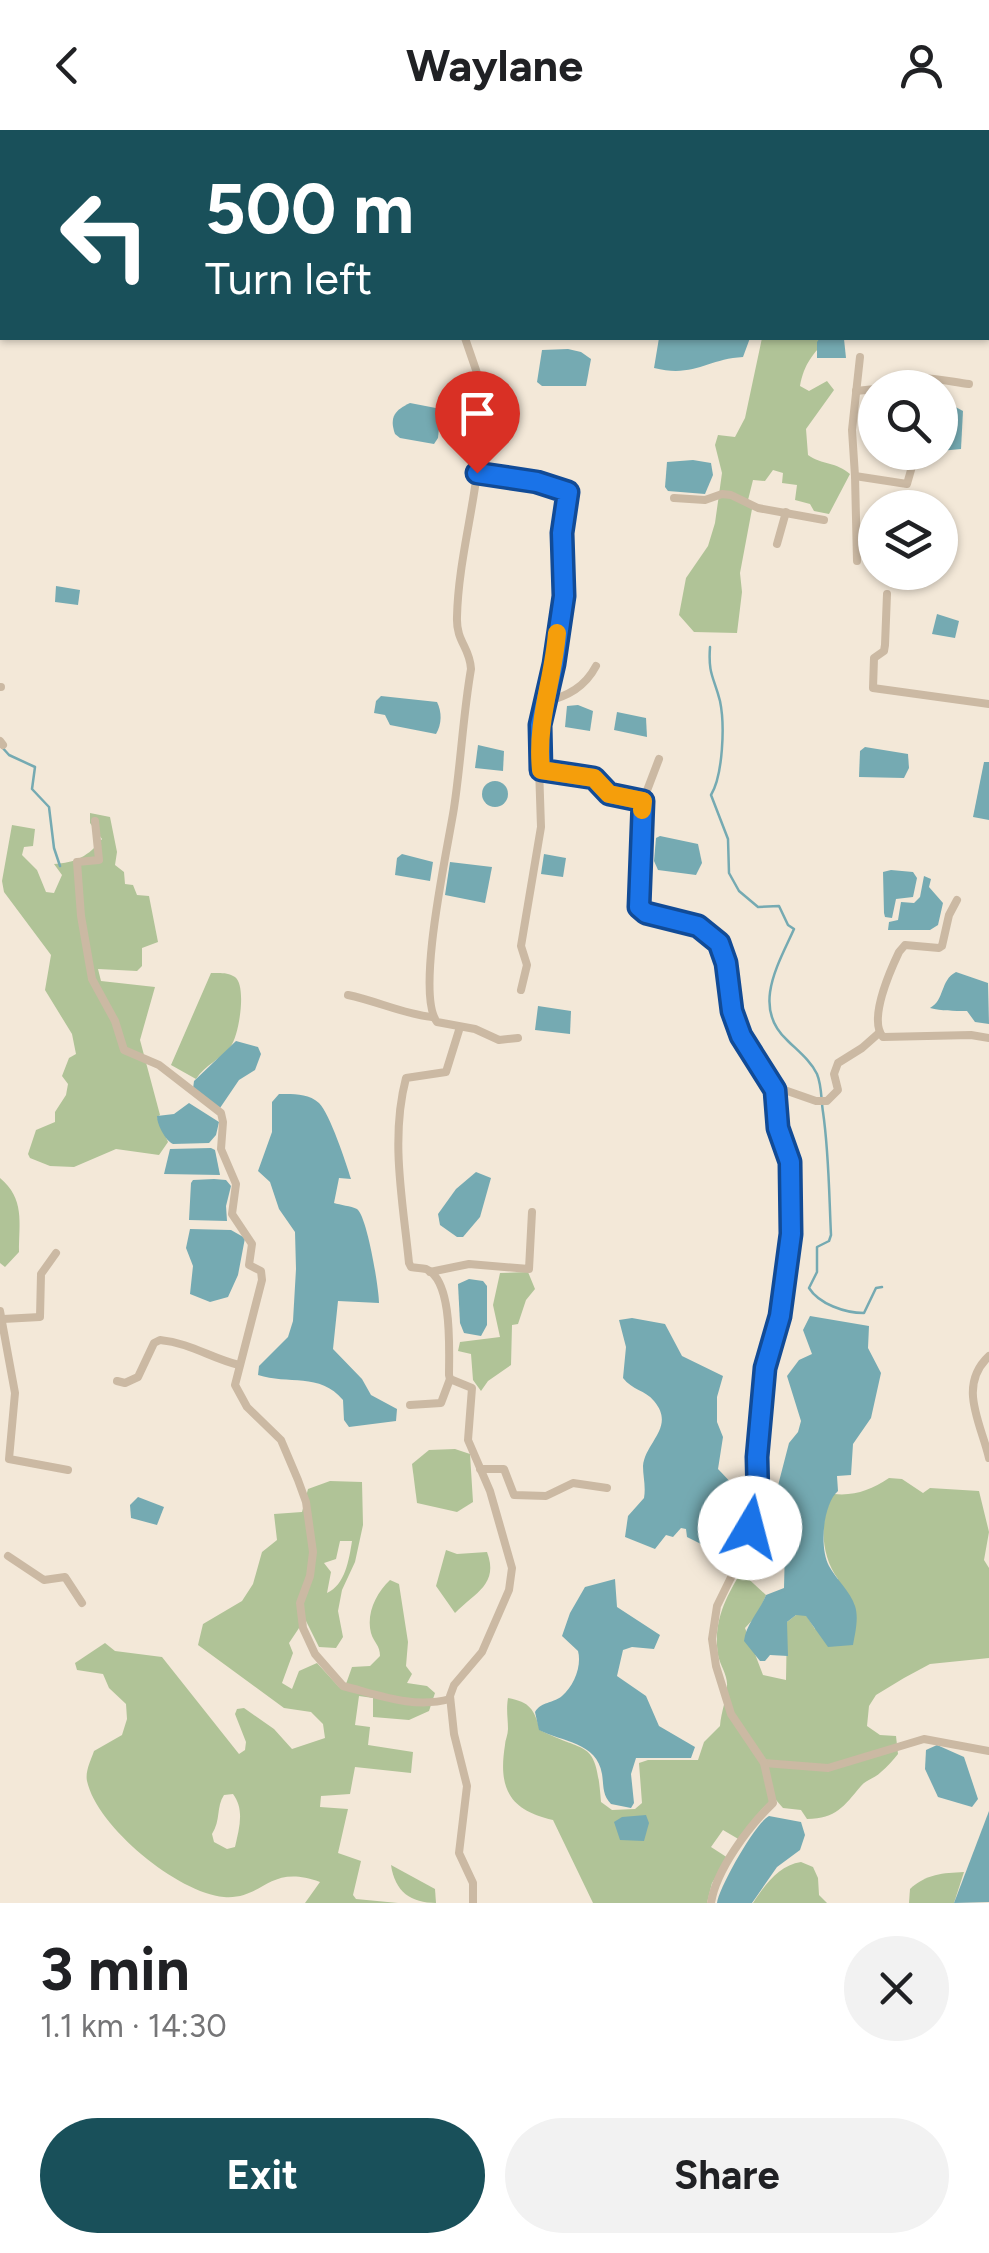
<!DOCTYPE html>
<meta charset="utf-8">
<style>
:root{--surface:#fff;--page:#f2f2f2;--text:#202124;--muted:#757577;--accent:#19505a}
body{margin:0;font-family:Figtree,sans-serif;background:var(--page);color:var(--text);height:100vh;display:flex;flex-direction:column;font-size:38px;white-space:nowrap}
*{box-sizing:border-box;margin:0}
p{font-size:32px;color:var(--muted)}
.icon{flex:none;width:55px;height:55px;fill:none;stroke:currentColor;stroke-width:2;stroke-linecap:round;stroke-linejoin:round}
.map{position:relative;height:1773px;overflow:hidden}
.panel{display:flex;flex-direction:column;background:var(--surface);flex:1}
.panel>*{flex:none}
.hud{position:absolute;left:0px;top:0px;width:990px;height:210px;box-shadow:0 2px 8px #0004;background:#19505a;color:#fff;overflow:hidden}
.tools{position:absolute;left:858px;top:240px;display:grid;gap:20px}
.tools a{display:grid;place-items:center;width:100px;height:100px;border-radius:50%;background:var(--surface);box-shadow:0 2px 8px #0004;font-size:50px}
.pin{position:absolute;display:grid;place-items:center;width:85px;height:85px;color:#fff;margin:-102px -42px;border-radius:50% 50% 50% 0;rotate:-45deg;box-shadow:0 0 10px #0007}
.pin .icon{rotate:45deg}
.me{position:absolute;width:110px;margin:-55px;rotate:8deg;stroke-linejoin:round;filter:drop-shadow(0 0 8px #0008)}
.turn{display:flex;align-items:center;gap:35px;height:210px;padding:0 40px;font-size:45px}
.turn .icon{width:130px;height:130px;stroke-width:2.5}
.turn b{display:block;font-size:70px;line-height:85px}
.round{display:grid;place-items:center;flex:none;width:105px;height:105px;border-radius:52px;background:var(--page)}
.head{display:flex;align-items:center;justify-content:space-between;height:170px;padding:0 40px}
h1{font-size:60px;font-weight:700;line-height:75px}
.action{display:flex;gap:20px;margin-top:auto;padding:20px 40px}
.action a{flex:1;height:115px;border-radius:60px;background:var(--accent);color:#fff;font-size:40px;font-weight:700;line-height:115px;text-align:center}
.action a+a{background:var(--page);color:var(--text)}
header{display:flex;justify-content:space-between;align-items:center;height:130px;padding:0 40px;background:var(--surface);font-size:45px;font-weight:700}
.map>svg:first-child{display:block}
</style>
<header><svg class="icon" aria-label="back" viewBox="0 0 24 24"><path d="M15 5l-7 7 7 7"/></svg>Waylane<svg class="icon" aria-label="person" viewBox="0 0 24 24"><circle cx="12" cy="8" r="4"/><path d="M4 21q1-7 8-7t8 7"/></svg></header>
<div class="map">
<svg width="989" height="1773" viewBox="0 0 989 1773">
<rect width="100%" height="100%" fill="#f3e8d8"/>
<g fill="#b0c397" fill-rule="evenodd">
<path d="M762,208h67c-16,15 -25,26 -29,48l9,5 18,-10 7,9 -28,39 2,26c14,10 29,7 42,19l-21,40 -15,-3 -4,-7 -15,-4 2,-15 -15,-2 1,-10 -10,-3 -8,11 -12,-1 -5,20 4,9 -12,64 2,19 -5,41 -43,-1 -15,-17 7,-37 22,-32 7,-23 7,-50 -7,-28 3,-10 17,2 10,-19z"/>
<path d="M90,683l20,4 7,35 -2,13 9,7 1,12 8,1 4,10 12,1 9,46 -16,6v18l-5,5 -39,-2 3,12 54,6 -15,53 20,75 -3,2 11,25 -9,13 -43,-6 -42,18 -24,-1 -20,-8 -2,-4 8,-24 19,-8v-10l11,-17 2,-11 -6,-8 7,-18 7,-4 -4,-20 -27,-44 6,-35 -47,-63 -2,-11 10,-56 23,4 -2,17 -9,1 -2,8 15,15 9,22 8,1 8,-18 -8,-11c21,-1 35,-8 48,-25l-12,-16z"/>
<path d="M211,843c8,0 17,-1 24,4 12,9 4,58 -4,69 -10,13 -26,19 -35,33l-25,-14z"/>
<path d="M0,1048c25,21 19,44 19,74l-14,15 -5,-4z"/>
<polygon points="528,1142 535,1159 526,1170 518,1194 512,1195 511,1235 488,1251 481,1261 473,1250 471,1224 458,1221 460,1212 500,1207 493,1175 500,1143"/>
<polygon points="455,1319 470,1324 473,1372 457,1382 417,1373 412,1334 429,1320"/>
<path d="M889,1348l13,1 21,14 7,-5 49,3 10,41 -5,28 5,8v90l-59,6 -26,14 -28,17 -7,11 -2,20 13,9 16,1 2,18c-5,6 -11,13 -17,18 -6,6 -15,8 -20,14 -18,21 -24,32 -54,33l-6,-9 -18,-2 -7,-8c-21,6 -20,28 -36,40l-17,-10 -12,17 17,11 -16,25 -5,20h-114l-40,-83c-44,-10 -55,-32 -48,-75 0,-5 3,-10 3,-16 0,-11 -2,-19 0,-31 22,4 26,11 32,32 48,25 56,7 61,72l11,8 23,-1 7,-6 -3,-40 9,-3h50l6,-18 16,-16c1,-14 7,-28 7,-40 1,-10 -7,-21 -9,-31 -5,-33 7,-56 23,-83l25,23 -8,19 -13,14 18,47 23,5 1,-58 9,-7h10l9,14 23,-50c-17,-23 -20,-60 -4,-85 21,2 37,-4 55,-16z"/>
<path d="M330,1351l32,1 1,43 -8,37 -13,28 -4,21 5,26 -7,11 -17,-1 -14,-28 -16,24 4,10 -11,30 10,6 7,-18 18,-8 22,24 7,-3 6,-17 18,-1 10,-10c0,-11 -6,-13 -9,-23 -5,-19 5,-40 19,-53l9,4 9,58 -2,24 6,8 -5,9 20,3 8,7 -6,18 -20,9 -36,-3v-19l-14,-2 -4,29 15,2 -2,18 45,7 -2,21 -56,-6 -5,27 -29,2 -1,11 28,2 -10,44 23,8 -8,34 3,4 42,4h-93l15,-21c-52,-19 -56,18 -96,15 -46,-4 -127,-70 -137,-116 -2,-10 4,-21 7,-30l28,-16 5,-16 -1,-15 -17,-16 -6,-14 -26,-4 -2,-7 30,-20 10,8 47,6 77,97 6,-4 1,-8 -11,-28 2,-5 7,-1 30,21 18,20 33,-11 -2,-14 -12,-12 -27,-4 -86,-63 5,-21 39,-23 11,-17 9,-32 15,-12 -3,-26 28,-2 6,-23zM340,1411h12c-3,19 -7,44 -25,52l4,-21 -7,-9 12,-4zM233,1664c12,16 6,35 2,53l-8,2 -13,-7 -2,-8c9,-14 4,-27 12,-39z"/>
<path d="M446,1420l11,4 30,-2c12,32 -11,40 -32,61l-19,-27z"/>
<path d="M801,1732l12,5 5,11 1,17 8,8h-74c11,-17 26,-38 48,-41z"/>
<path d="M391,1735l44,24 1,14c-25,0 -41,-11 -45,-38z"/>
<path d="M964,1742l-10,31h-45l1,-14c16,-15 33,-16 54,-17z"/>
</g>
<g fill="#75aab2">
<path d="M659,208h91l-7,19c-36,2 -49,21 -89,11z"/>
<polygon points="820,208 844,209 846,228 817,228 817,212"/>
<polygon points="568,219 581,222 591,229 586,256 542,256 537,252 542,220"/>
<path d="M410,273l31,6 -3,29 -4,6 -34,-6 -5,-4c-6,-17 0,-24 15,-31z"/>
<polygon points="940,274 950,274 963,281 961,319 940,321"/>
<polygon points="693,330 711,333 713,345 705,364 668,361 665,357 667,332"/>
<polygon points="56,456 80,460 78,475 55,472"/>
<polygon points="937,484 959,491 955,508 932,504"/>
<path d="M381,566l56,6c5,10 5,22 -1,32l-46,-9 -5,-10 -11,-2 2,-12z"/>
<polygon points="578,575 593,581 590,601 565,597 567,576"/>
<polygon points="617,582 646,588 647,607 614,600"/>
<polygon points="478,615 504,621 503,641 475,638"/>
<polygon points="865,617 908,624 909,638 904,648 859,647 860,621"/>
<polygon points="984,632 989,632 989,690 973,687"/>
<circle cx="495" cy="664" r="13"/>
<polygon points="660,706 698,714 702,733 696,745 658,740 654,731 656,708"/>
<polygon points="402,724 433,732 430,751 395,745 397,728"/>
<polygon points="544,724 566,728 563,747 541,744"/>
<polygon points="450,732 492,737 485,773 445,765"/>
<polygon points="891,740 913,742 917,748 913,767 896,769 892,788 885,787 884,783 883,742"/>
<polygon points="924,746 931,749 929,757 943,773 938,795 930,800 888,800 889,792 898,790 901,772 914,773 920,767"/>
<path d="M956,842l32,11 1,41 -14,-2 -8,-11c-14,0 -25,0 -37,-3 15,-8 10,-28 26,-36z"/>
<polygon points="538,876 571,881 570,904 535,900"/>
<polygon points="236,911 258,917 261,924 255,940 239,950 220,978 193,959 194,951"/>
<path d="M279,964c14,0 29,-1 40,9 11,11 27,60 32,76l-12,-1 -5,25c6,2 17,3 23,6 10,7 22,79 22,94l-41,-2 -5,48 29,30 9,16 26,14 -1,12 -47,6 -5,-7 -1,-20c-23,-28 -55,-15 -85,-25l1,-9 29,-29 5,-16 3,-52 -1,-37 -16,-23 -9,-27 -12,-11 14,-39v-30z"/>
<path d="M189,973l30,19 -3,13 -7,8 -36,1c-7,-3 -16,-19 -16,-28l17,-2z"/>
<polygon points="211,1018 215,1020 220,1045 164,1044 170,1019"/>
<polygon points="476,1042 491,1048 480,1087 463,1107 457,1107 440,1095 438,1084 456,1059"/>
<polygon points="214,1049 226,1050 231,1056 226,1076 227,1091 189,1090 191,1053 193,1050"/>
<polygon points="190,1099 231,1100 245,1108 238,1145 228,1167 210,1172 190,1164 193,1136 186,1118"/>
<polygon points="469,1149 483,1151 487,1156 487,1195 481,1206 464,1203 460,1193 458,1154"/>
<path d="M810,1186l59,10 -1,22 13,25 -10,45 -18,26 -2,31 -14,1 1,15c-15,13 -19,57 -9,75 7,13 21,25 26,40 4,12 0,28 -2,39l-25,2 -22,-31 -10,-1 -9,7 1,34 -18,-1 -5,6h-5l-16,-20c2,-17 15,-29 22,-46l18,-7 1,-42 -9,-29 -2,-16 15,-58 9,-11 3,-11 -14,-45 12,-16 13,-6 -9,-24z"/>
<path d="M632,1188l33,6 17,32 41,20 -6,21v25l6,15 -5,32c13,14 35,32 3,44l-5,28 -11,5 -18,-9 -1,-8 -5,-1 -8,9 -7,-2 -11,14 -30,-12 3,-21 16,-18c2,-12 -1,-21 -1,-32 2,-24 33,-39 11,-65 -9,-11 -22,-11 -31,-23l3,-31 -7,-27z"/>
<polygon points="138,1367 164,1377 157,1395 131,1388 130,1375"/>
<path d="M615,1449l2,28 43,28 -6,14 -22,-2 -9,3 -6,26 29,20 13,30 36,21 -4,11h-55l-5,16 3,29 -3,5 -20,-4c-9,-10 -7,-17 -9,-30 -5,-32 -40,-32 -63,-44l-4,-18c7,-11 17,-8 27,-16 12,-10 20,-30 16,-45l-16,-15 8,-23 15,-26z"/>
<polygon points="937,1615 964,1627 978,1669 972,1677 938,1667 925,1639 926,1620"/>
<polygon points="989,1681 989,1772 954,1773"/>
<polygon points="646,1685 649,1693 644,1711 620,1710 614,1692 622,1687"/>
<path d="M769,1686l32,6 4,13 -5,15 -23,17 -25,36h-35c2,-16 39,-81 52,-87z"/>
</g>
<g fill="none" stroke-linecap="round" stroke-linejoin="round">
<g stroke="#75aab2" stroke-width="2.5">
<polyline points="559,0 560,2"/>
<polyline points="988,207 989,209"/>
<path d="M710,517c-2,28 4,30 10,54 5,24 3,74 -9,94l17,44 1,34 10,18 19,16 21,-1 9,19 6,4c-15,34 -43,78 -7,111 11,11 23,20 30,34 5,12 4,26 6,38 6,41 6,82 8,123l-2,6 -12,6v25l-8,16c10,16 36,25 55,25l12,-25 6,-1"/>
<polyline points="1,616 9,625 35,637 32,659 49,677 54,718 60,736"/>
</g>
<g stroke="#cbb9a3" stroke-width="8">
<polyline points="440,2 440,0"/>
<polyline points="0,153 2,153"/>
<polyline points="465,208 477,243 472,344 498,344 568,361 562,403 564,466 554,534 538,607 541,697 521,816 527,835 521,860"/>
<path d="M887,258c21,-18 57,-7 82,-4"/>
<polyline points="856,261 875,259"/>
<path d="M477,343c-6,47 -19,96 -20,144 -1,25 13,30 14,52 -8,46 -10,93 -17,139 -6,39 -39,186 -17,214l38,7 24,11 19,-2"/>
<polyline points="855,346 852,300 860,227"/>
<polyline points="674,368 705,370 722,364 731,365 758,378 824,390"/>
<polyline points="777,414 786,382"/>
<polyline points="857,431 855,346 907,354 913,333"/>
<polyline points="887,464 885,515 884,521 874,528 873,558 989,574"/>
<polyline points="0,557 1,557"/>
<path d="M545,572c23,-6 40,-15 51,-36"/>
<polyline points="0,611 3,615"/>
<polyline points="659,629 643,671 639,777 646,783 698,796 719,813 726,833 731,881 741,906 775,960 778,998 790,1032 791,1104 780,1187 765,1239 757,1327 758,1368 741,1427 717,1476 712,1509 716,1536 731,1584 764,1633 828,1638 924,1609 989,1621"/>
<polyline points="541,639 594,648 609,664 643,671"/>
<path d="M95,691l4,39 -22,2 4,54 11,63 23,42 9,29 35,15 62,48 2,9 -2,27 15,35 -4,30 20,30 -3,21 12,6 1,9 -27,105 12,22 34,33 17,40 8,22 7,50 -3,24 -10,27 3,25 12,26 28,32c36,9 70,23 107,13"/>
<path d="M957,770l-8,15 -7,31 -3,2 -34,-3 -6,7c-9,19 -31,68 -16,85l88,-2 18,3"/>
<path d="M348,865c29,6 55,19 84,22"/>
<path d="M460,897l-14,45 -40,6c-16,61 -3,124 3,185l2,4c5,1 10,1 15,2 27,11 23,81 23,106l1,4 22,9 -4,52 22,51 22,77 -3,22 -27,62 -28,33 -4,11 4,38 13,52 -8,67 14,30v20"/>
<polyline points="773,956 816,971 827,971 838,960 834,944 838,933 862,918 879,903"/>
<polyline points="430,1142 469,1134 529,1139 532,1082"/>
<polyline points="0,1181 15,1263 9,1329 68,1340"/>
<polyline points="3,1189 40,1187 41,1144 56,1123"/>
<path d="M989,1226c-32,30 -8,67 0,102"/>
<path d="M117,1251l8,2 13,-6 16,-34 6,-3c31,3 50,18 79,25"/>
<polyline points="410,1275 441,1273 450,1249"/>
<polyline points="480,1339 504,1339 514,1365 546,1366 573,1353 607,1358"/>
<polyline points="8,1426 44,1450 65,1447 82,1473"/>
<path d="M711,1773c5,-33 38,-77 62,-100l-9,-40"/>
</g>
</g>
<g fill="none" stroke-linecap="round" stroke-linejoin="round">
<defs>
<polyline id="route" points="477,343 537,352 568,362 562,403 564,466 554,534 540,595 541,640 594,648 609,664 643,671 639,777 646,783 698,796 719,813 726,833 732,881 741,906 775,960 778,998 790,1032 791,1104 780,1186 765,1238 757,1327 758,1368 750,1398"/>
</defs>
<use href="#route" stroke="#114b97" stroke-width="25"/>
<use href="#route" stroke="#1a73e8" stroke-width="18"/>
<path stroke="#f59e0b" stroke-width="18" d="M557,503c-4,49 -21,87 -16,137l53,8 15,16 34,7 -1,9"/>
</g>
</svg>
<div class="tools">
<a><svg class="icon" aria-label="search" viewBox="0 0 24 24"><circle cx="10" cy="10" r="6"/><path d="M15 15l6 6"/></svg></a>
<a><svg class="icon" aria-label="layers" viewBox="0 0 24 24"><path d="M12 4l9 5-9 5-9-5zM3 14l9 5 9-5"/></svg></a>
</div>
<div class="pin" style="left:477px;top:343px;background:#d93025"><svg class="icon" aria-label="arrive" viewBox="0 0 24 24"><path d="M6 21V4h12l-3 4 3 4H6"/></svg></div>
<svg class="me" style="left:750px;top:1398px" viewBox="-20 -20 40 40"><circle r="19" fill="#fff"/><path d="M0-13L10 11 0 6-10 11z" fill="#1a73e8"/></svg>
<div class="hud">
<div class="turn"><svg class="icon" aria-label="left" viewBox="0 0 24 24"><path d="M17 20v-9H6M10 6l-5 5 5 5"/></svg><div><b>500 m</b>Turn left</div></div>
</div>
</div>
<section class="panel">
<div class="head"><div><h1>3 min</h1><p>1.1 km · 14:30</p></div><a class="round"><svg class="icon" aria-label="close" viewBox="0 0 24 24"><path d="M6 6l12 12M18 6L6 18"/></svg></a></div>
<div class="action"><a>Exit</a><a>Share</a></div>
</section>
